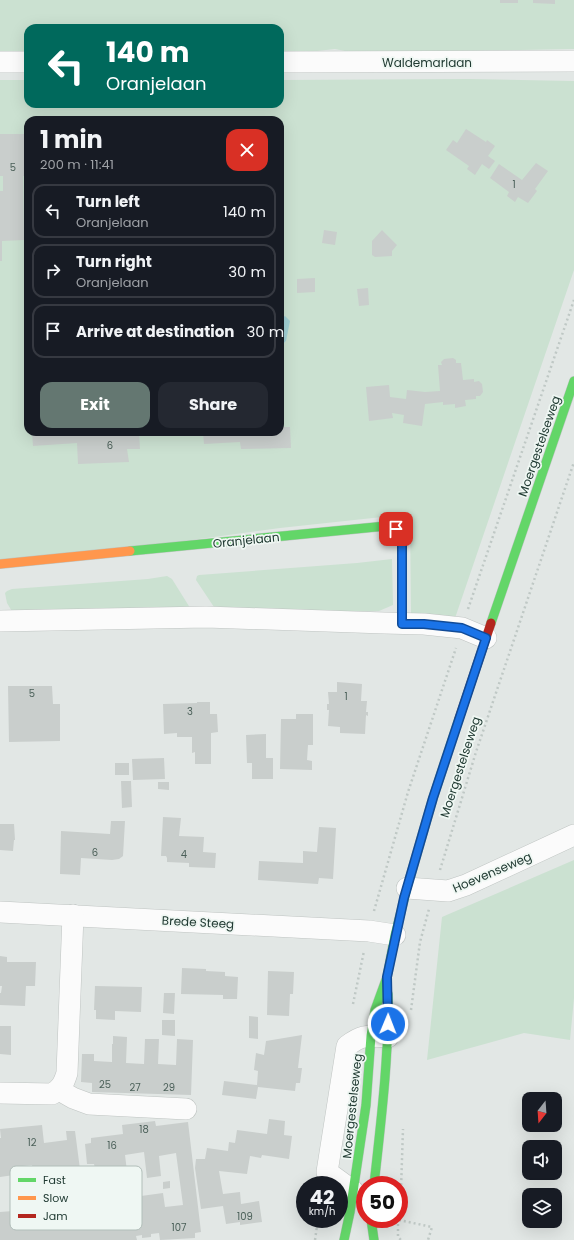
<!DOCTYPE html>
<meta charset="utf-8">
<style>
:root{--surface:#171b24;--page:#242831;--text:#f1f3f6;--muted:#9ea1a6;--line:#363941;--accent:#647771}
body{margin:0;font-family:Poppins,sans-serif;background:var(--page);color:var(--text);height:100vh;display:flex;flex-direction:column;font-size:15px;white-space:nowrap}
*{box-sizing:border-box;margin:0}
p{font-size:13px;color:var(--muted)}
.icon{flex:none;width:22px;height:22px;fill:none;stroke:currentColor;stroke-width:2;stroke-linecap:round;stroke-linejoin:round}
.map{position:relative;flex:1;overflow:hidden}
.side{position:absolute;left:24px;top:116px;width:260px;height:320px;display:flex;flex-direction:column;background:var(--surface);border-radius:12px;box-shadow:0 4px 16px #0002}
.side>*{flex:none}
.top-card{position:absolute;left:24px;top:24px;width:260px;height:84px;border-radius:12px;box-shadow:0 4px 16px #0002;background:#00695c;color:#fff;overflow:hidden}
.needle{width:26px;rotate:197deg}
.tools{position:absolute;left:522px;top:1092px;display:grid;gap:8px}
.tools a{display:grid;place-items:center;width:40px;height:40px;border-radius:8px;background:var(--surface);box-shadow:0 4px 16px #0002;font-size:20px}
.speed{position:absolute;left:296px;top:1176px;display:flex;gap:8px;font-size:20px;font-weight:700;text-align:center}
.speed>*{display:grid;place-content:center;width:52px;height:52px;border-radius:50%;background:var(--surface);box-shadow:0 4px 16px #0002;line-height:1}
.speed small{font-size:10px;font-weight:400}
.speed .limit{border:6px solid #d22;background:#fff;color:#111}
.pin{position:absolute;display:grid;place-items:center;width:34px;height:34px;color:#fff;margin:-17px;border-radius:8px;box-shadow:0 2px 6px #0006}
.me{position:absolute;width:44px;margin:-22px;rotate:1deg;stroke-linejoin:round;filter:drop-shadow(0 0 3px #0008)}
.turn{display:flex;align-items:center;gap:14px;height:84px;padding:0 16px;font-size:18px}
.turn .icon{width:52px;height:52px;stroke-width:2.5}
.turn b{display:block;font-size:28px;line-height:34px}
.round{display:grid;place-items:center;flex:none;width:42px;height:42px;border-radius:12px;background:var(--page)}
.overview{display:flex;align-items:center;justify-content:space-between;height:68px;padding:0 16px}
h1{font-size:24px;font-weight:700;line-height:30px}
.primary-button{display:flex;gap:8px;margin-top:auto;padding:8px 16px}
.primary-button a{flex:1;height:46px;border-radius:12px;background:var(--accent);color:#fff;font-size:16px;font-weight:700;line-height:46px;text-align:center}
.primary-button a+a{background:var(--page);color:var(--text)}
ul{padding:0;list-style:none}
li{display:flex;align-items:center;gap:12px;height:54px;margin:0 8px 6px;padding:0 8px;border:2px solid var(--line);border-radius:12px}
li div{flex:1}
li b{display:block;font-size:15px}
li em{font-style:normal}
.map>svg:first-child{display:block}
</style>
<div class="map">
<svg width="574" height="1240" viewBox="0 0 574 1240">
<rect width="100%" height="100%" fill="#e2e7e5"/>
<g fill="#cbe1d1" fill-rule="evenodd">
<polygon points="0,0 574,0 574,49 472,51 345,51 335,49 317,51 280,52 280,28 28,28 28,53 0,53"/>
<path d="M469,79l105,2v189l-121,354 -42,-7 -1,-103 -130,14 -280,38v-486h28v24h252v-24zM28,120h252v198l5,-2 1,25 -6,6v85h-252z"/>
<polygon points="392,559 393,605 379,611 229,614 216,610 196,580 197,576 199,575 357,563"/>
<polygon points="167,576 172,579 192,611 13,613 7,603 5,593 7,591 12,589 148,579"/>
<polygon points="574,860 574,998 570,1040 524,1033 427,1060 442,917"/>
</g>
<polygon fill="#a2d1d6" points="285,316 290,321 286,341 280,347 280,318"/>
<g fill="#c9cecc" fill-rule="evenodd">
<rect x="500" y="0" width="18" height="3"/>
<polygon points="533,0 555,0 555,4 533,3"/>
<polygon points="466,129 486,142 487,140 495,146 488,156 495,161 489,169 482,164 475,175 467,169 469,166 446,150 453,140 457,143"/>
<polygon points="0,134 28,134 28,176 23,176 24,240 2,241 2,261 0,261 0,191 3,191 3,176 0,176"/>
<polygon points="536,163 548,171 535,189 537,191 528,203 518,197 515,202 507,196 509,192 490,178 499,164 522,180"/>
<polygon points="324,230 337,232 335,245 322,243"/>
<polygon points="382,230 397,245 392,251 392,256 375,257 372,255 372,241"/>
<polygon points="315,278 315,292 297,293 297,279"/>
<polygon points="368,288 369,305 359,306 357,289"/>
<polygon points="453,358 456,360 456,363 461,363 463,380 474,379 474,382 479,381 482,384 483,392 480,396 476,396 476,399 465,400 466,406 455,408 455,404 443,405 443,402 425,404 422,426 403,423 404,415 392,413 393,418 369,421 366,387 389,385 390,397 406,399 407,390 425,392 440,391 438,365 442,365 441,362 444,359"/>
<polygon points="280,412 283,412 283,427 290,427 291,448 241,449 240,442 204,444 203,432 280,432"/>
<polygon points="32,432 84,432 84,434 108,432 139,432 140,449 127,449 129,462 78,464 77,443 33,446"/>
<polygon points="337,682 362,684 361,701 367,701 366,712 368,712 368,716 366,715 365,734 340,733 340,727 328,726 329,710 327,710 327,704 329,704 328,692 337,692"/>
<polygon points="8,686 52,686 53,704 60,704 60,741 9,742"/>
<polygon points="197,702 210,702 210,714 217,714 218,732 211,733 211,764 195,764 195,752 192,753 192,737 177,737 177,733 164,734 163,704 197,703"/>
<polygon points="296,714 313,714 313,745 308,745 307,760 312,761 312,770 280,769 281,719 296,719"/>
<polygon points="266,734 266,758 273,758 273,779 252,779 252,763 247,763 246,735"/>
<polygon points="164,758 165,779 133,780 132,759"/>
<rect x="115" y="763" width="14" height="12"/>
<polygon points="121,781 131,781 132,807 122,808"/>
<polygon points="158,782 169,782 169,790 158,789"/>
<polygon points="163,817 181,818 179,836 204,837 203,852 216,853 215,868 189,867 189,863 167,862 167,858 166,856 161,856"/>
<polygon points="111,821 125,821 123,856 119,859 112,860 81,858 80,875 60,874 61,831 110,834"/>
<polygon points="0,824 14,824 15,840 14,840 13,851 0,850"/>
<polygon points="319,827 336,828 333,879 319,878 318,884 258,880 259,861 303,863 303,851 317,852"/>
<polygon points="0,956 7,957 7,962 36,962 35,986 26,986 25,1006 0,1005 0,993 1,993 2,986 0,986"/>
<polygon points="182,968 206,969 206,971 225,972 225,976 238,977 237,999 223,999 223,995 181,994"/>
<polygon points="268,971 294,972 293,994 290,994 289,1016 267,1015"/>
<polygon points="95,986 142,987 141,1012 115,1011 115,1020 96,1019 96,1010 94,1010"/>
<polygon points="164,993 175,993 174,1014 163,1013"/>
<polygon points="249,1016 258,1017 258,1039 249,1038"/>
<polygon points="162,1020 175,1020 175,1036 162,1035"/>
<polygon points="0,1026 11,1026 11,1055 0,1054"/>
<polygon points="302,1035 298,1068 302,1068 300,1083 296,1083 295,1091 258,1087 256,1099 222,1095 224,1081 257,1085 258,1071 254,1070 256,1053 264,1055 266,1041"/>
<polygon points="113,1036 127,1037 126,1063 144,1064 145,1039 159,1039 158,1064 176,1065 177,1039 193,1040 191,1095 92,1092 92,1083 81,1082 82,1054 94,1054 94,1061 112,1062 112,1044 113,1044"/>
<polygon points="269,1119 285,1121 284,1135 292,1136 289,1159 262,1155 261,1158 250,1156 247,1174 219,1171 223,1194 240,1192 241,1204 259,1201 262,1222 240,1225 240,1222 226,1224 223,1206 201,1209 195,1168 196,1159 205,1159 207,1148 228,1151 229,1142 235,1143 237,1130 267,1134"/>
<path d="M155,1121l1,5 32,-4 13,110 -6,1v5l-35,2 -1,-7 -8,1v3l-9,1v-3l-6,1 1,4h-137v-28l13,-1 1,8 18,-2 -3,-25 6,-1 -3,-26 -18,2v8l-14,2v-39h1l-1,-9 42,-4 2,18 23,-3 -1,-9h9l6,46 -23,3v-7l-11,2 2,14 -6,1 4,36 18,-3 -3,-26 29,-3 -1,-10 9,-1 1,11v6l-12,1 1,8h6l1,8 22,-3 -6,-48 -17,2 -1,-4h-7l-2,-20 6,-1v-5l32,-4 -1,-9zM144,1152l3,26 14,-2 -2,-20 17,-3 7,52 -18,2 -2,-14 -22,3v7l-10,1 -6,-49zM89,1214l2,13 -10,1 -1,-13z"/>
<polygon points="170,1181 170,1188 163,1189 163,1182"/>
</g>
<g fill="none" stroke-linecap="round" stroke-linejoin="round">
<defs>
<g id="street">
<polyline points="0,62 28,62"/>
<polyline points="280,62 574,61"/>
<polyline points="0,621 206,617 384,623 424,624 462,628 486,638"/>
<polyline points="407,888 448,891 466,885 574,835"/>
<polyline points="0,912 369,931 395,935"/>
<polyline points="59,1090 73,1098 89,1104 186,1109"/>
<path d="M0,1093l52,1c9,-5 12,-11 15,-21l6,-158"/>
<path d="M353,1191l-26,-19 20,-126c16,-12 20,-10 41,-9"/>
</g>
<g id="fast">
<polyline points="130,551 386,526 396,529 402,539 402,624"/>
<polyline points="491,623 574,381"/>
<path d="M374,1185c7,-64 15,-127 14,-191"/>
<polyline points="371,1219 374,1240"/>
<polyline points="344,1240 350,1212 366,1105 371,1036 375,1010 387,977 395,935 407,888 433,798 459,719"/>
</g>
<polyline id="slow" points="0,564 130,551"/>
<polyline id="jam" points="459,719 491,623"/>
</defs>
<use href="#street" stroke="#bfc4c2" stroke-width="22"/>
<use href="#fast" stroke="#bec5c2" stroke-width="10"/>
<use href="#slow" stroke="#bec5c2" stroke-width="10"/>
<use href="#jam" stroke="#bec5c2" stroke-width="10"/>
<g stroke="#bfc8c5" stroke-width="2.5" stroke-dasharray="2 3" stroke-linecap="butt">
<polyline points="468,609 574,300"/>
<polyline points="440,870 476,752 574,462"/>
<polyline points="374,911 408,792 456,648"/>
<polyline points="353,1004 364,951"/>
<polyline points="411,1010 420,942 429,909"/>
<polyline points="399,1210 401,1190 403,1129"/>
<polyline points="394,1219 432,1227 428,1240"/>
<polyline points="398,1219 398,1237 401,1240"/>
<polyline points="315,1240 318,1219"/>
</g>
<use href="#street" stroke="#fbfbfb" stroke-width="21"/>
<use href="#fast" stroke="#63d668" stroke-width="9"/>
<use href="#slow" stroke="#ff974d" stroke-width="9"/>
<use href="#jam" stroke="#b3261e" stroke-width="9"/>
</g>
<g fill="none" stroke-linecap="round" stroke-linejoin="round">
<defs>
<polyline id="route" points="388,1024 387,977 404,898 433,798 486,638 462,628 424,624 402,624 402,539 396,529"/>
</defs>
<use href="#route" stroke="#114b97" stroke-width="10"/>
<use href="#route" stroke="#1a73e8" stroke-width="7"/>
</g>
<g text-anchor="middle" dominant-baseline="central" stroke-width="3.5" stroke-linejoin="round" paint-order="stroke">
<g font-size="10" fill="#4b6059">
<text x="13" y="167">5</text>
<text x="514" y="184">1</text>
<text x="110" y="445">6</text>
<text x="32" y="693">5</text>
<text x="346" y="696">1</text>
<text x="190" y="711">3</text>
<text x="95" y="852">6</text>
<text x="184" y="854">4</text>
<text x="105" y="1084">25</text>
<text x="135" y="1087">27</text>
<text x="169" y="1087">29</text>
<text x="144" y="1129">18</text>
<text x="32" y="1142">12</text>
<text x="112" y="1145">16</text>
<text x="245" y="1216">109</text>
<text x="179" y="1227">107</text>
</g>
<g font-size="12" fill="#203a32" stroke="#eff7f3">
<text x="427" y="62">Waldemarlaan</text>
<text transform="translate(539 446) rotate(-71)">Moergestelseweg</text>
<text transform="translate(246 540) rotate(-6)">Oranjelaan</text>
<text transform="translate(460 767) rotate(-72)">Moergestelseweg</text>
<text transform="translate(492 872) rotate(-23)">Hoevenseweg</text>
<text transform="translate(198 922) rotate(3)">Brede Steeg</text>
<text transform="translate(352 1106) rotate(-84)">Moergestelseweg</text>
</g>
</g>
<rect x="10" y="1166" width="132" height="64" rx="6" fill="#eff7f3" stroke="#b1beb9" stroke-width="1"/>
<rect x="18" y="1178" width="18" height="4" fill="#63d668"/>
<rect x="18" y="1196" width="18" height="4" fill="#ff974d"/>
<rect x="18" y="1214" width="18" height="4" fill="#b3261e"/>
<g font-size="11" fill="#203a32">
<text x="43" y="1184">Fast</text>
<text x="43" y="1202">Slow</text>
<text x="43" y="1220">Jam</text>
</g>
</svg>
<div class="tools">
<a><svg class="needle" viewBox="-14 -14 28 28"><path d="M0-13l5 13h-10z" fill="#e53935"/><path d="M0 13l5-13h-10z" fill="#9ea1a6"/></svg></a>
<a><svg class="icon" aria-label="sound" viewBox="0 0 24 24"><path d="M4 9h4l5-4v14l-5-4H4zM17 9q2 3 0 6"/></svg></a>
<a><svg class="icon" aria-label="layers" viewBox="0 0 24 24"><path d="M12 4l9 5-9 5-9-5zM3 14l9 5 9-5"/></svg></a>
</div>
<div class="speed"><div>42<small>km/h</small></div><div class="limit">50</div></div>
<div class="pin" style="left:396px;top:529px;background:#d93025"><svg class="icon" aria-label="arrive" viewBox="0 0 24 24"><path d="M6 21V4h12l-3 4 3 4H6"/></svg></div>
<svg class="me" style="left:388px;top:1024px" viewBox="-20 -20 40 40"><circle r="17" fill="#1a73e8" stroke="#fff" stroke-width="3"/><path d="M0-11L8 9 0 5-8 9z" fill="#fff"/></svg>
<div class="top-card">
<div class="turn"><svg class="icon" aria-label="left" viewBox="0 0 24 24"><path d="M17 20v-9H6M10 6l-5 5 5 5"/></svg><div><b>140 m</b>Oranjelaan</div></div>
</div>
<section class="side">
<div class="overview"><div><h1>1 min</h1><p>200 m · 11:41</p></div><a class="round" style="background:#d93025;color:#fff"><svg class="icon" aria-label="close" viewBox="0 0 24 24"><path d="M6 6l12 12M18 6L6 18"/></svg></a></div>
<ul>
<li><svg class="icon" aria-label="left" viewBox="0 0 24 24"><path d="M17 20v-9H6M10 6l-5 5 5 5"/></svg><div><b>Turn left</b><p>Oranjelaan</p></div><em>140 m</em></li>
<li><svg class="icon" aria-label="right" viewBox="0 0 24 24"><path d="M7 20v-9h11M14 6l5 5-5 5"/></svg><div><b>Turn right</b><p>Oranjelaan</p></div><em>30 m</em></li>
<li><svg class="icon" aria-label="arrive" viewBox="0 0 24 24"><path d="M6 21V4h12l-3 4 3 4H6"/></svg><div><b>Arrive at destination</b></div><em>30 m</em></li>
</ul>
<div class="primary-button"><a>Exit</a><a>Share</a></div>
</section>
</div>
